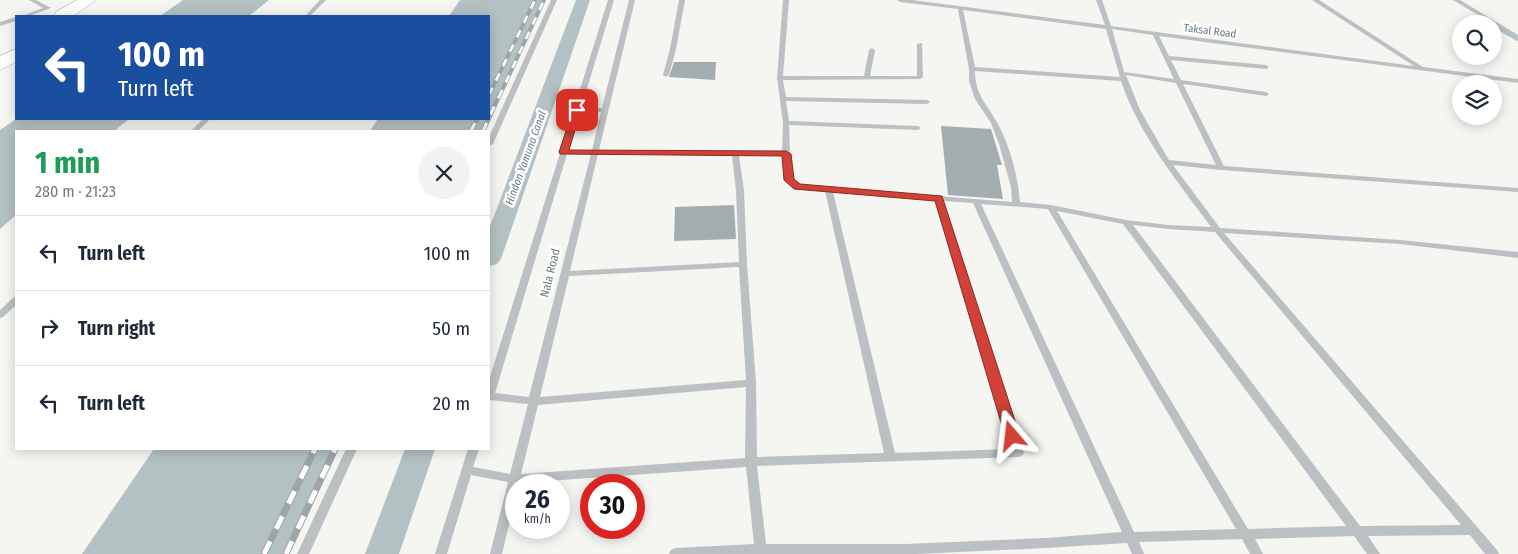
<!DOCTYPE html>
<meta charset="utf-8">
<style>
:root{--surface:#fff;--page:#f2f2f3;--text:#1f2937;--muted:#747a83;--line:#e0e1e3}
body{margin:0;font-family:"Fira Sans Condensed",sans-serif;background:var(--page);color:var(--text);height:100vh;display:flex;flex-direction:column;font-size:19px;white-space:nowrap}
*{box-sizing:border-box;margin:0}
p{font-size:16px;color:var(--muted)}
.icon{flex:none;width:28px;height:28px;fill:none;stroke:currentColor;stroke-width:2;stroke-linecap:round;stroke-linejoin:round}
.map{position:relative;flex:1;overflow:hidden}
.panel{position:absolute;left:15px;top:130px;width:475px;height:320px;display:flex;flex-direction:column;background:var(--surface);border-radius:0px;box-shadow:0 2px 12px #0003}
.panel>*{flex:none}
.top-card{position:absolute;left:15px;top:15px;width:475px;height:105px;border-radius:0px;box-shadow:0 2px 12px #0003;background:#1a4fa0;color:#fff;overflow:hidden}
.tools{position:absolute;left:1452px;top:15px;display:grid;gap:10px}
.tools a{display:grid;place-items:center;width:50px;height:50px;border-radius:50%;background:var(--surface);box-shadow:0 2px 12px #0003;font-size:25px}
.speed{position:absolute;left:505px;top:474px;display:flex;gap:10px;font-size:25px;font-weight:700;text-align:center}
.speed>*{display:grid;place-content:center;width:65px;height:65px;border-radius:50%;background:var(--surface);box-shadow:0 2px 12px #0003;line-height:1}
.speed small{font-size:12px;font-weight:400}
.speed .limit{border:8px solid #d22;background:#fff;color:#111}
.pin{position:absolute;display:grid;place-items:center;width:42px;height:42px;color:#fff;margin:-21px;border-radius:10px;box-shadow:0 2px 8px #0006}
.me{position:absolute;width:55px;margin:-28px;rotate:343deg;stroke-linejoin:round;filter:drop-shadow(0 0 4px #0008)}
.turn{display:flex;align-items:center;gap:18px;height:105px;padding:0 20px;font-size:22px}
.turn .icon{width:65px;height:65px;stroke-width:2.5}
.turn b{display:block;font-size:35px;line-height:42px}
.round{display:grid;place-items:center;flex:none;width:52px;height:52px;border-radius:26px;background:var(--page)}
.head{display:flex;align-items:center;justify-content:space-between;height:85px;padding:0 20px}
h1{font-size:30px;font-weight:700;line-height:38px;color:#1e9e55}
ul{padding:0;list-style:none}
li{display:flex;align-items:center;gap:15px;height:75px;padding:0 20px;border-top:1px solid var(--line)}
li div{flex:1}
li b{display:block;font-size:19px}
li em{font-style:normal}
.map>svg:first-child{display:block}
</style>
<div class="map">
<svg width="1518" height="554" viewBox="0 0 1518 554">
<rect width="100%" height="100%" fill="#f5f5f2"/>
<g fill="#b3c1c3">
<polygon points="183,0 269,0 249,16 160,16"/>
<polygon points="460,0 542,0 489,116 489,16 449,16"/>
<polygon points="16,119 129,119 114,131 16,131 16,215 0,229 0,130"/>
<polygon points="378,119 487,119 482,131 370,131"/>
<polygon points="154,449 334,449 285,554 82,554"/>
</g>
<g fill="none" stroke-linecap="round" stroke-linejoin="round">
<g stroke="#b3c1c3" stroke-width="4.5">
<polyline points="1482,17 1493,24"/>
<polyline points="1494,25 1518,39"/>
</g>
<g fill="#b3c1c3" fill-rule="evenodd">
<polygon points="576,0 590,0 501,259 497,264 489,266 489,229"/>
<polygon points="405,449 435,449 399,554 365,554"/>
</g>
</g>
<g fill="#a3acaf">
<polygon points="674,62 716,62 715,80 669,77"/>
<polygon points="941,126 991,129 1002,165 997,165 1003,199 948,195"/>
<polygon points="734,205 736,239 674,241 675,207"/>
</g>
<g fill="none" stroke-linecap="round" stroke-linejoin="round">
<defs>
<g id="major">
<polygon points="77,0 96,0 73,16 54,16 56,12"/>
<polygon points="16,49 16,62 0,70 0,56"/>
</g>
</defs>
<use href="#major" stroke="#afb4b6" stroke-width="1"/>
<g fill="#bbc0c2" fill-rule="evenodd">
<polygon points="29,0 36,0 51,8 29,16 22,16 43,8"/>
<polygon points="320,0 326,0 310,16 305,16"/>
<polygon points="551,0 557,0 493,144 489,146 489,137"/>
<path d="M608,0h6l-33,108h21l27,-108h6l-36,150 183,2 1,-29 -6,-45 6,-78h6l-6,76h81l5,-26 3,-2 3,2 -5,26h47v-32l5,-1 1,34 -3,2 -137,1 3,17 141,3 3,2 -3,2 -141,-3 3,20 129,5 3,2 -3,2 -129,-5 1,29 3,25 7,6 212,17 -1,-15 -12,-43 -8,-21 -16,-24 -6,-18v-12l-11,-60 -58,-7 -3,-2h15l193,25 -9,-25h6l9,26 303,40 -102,-66h7l104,67 95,12v4l-359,-47 10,20 97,9 3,2 -3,2 -95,-9 10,20 85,12 3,2 -3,2 -83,-12 41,82 294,22v4l-297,-22 -48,-5 47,63 180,12 118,12v6l-118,-14 -176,-11 273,317 2,4h-14l-15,-19 -102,1 12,18h-13l-13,-18 -99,3 8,15h-13l-8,-15 -103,3 5,12h-12l-5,-11 -81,5 -129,6h-248l2,-4 4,-2 79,-4 -8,-77 -227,16v2h-3v10l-14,59h-12l18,-72 -37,-7 -24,79h-12l33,-105h11l-6,18 37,7 18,-70 -39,-4v-20zM963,10l143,19 14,48 -145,-10zM1112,29l41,6 21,44 -50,-7zM975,71l146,10c18,54 57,101 90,146l-43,-2 -42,-5 -75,-15 -31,-3c-2,-26 -10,-55 -22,-78 -11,-20 -23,-29 -23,-53zM1126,75l50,8 40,82 -47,-5 -29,-50zM580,112h21l-9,38h-24zM567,154h24l-62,243 -34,-4zM598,154l134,2 4,34 3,72 -169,9zM739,156h44l3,26 9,7 30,2 59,262 -127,4 -1,-74 -9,-119 -3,-74zM833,192l103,8 75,249 -116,4zM944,201l29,2 149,329 -76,6 -140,6h-140l-9,-78 261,-9 4,-1 2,-3zM981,204l67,5 188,320 -102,3zM1057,211l66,13 223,302 -98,3zM1133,225l35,4 47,3 246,293 -101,1zM739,267l7,113 -206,17 29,-121zM746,387l-1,71 -224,16 17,-69z"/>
<polygon points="679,0 685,0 676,49 669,75 666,77 663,75 670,49"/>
<polygon points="1453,0 1460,0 1518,35 1518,39"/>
<polygon points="16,17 16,21 0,26 0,22"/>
<polygon points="203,119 210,119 198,131 191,131"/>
<polygon points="16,297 16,305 3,317 0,318 0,310 13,298"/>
<polygon points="346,449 357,449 309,554 297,554"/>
</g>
<use href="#major" fill="#fff" fill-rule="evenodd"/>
<defs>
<g id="rail-far2">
<polyline points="489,95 535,0"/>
<polyline points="499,97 544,0"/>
</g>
<g id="rail-far1">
<polyline points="471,131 477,119"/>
<polyline points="483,131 499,96"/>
</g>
<g id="rail">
<polyline points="264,554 315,449"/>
<polyline points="286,554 335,449"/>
</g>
</defs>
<use href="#rail-far2" stroke="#9da5a8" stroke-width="4"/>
<use href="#rail-far1" stroke="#9da5a8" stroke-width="4.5"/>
<use href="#rail" stroke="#9da5a8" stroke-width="7"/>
<use href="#rail-far2" stroke="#fff" stroke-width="2.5" stroke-dasharray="8" stroke-linecap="butt"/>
<use href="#rail-far1" stroke="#fff" stroke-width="3" stroke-dasharray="9" stroke-linecap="butt"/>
<use href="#rail" stroke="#fff" stroke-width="5" stroke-dasharray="14" stroke-linecap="butt"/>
</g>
<polygon fill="#d04238" stroke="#872b24" points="577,107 581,110 569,150 786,151 791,154 794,179 800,184 942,196 1020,436 1017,439 1012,441 1008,439 1005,436 935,201 794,189 784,180 782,156 560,154 559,152 573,110"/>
<g text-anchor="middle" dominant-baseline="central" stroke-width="5" stroke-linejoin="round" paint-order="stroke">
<g font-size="11" fill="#687980" stroke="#fff">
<text transform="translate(1210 31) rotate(7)">Taksal Road</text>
</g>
<g font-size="11" font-style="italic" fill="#637a7d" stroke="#fff">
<text transform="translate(526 158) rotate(-70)">Hindon Yamuna Canal</text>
</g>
<g font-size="12" fill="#687980" stroke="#fff">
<text transform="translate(550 273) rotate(-76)">Nala Road</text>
</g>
</g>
</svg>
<div class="tools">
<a><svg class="icon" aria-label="search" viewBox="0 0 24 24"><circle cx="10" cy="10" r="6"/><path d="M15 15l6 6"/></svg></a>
<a><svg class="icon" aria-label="layers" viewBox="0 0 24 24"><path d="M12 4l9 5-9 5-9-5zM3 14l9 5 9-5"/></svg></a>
</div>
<div class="speed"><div>26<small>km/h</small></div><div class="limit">30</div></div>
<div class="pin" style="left:577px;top:110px;background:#d93025"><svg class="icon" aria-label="arrive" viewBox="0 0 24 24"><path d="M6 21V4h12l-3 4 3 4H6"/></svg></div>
<svg class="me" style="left:1012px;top:436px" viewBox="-20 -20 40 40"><path d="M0-17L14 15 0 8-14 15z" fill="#d04238" stroke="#fff" stroke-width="4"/></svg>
<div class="top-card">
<div class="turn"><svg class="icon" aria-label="left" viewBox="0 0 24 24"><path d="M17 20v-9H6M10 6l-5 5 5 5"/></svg><div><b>100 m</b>Turn left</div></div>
</div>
<section class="panel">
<div class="head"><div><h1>1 min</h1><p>280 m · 21:23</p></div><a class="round"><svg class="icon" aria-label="close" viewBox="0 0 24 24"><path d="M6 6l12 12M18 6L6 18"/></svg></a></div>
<ul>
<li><svg class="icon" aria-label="left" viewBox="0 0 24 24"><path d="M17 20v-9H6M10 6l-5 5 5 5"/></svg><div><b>Turn left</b></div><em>100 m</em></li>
<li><svg class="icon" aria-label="right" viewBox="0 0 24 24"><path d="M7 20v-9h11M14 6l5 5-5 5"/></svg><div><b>Turn right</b></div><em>50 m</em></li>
<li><svg class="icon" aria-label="left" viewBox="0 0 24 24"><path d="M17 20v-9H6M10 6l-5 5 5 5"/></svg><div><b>Turn left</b></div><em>20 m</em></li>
</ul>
</section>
</div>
